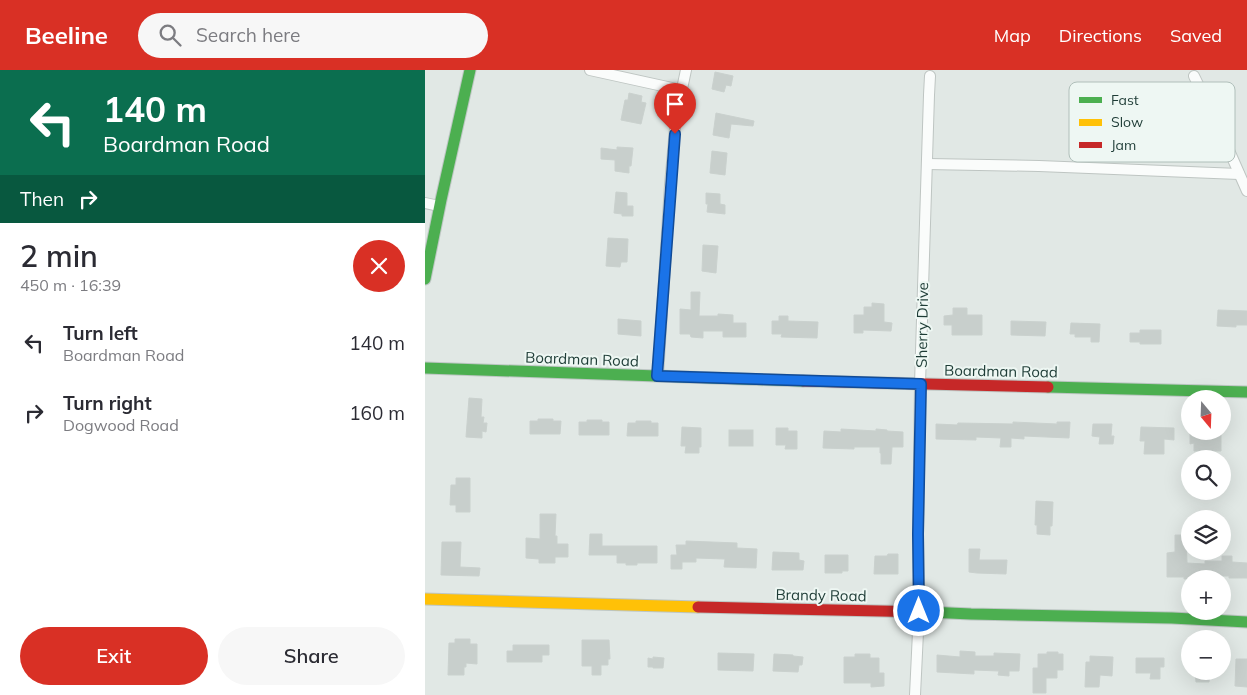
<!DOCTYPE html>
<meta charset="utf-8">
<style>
:root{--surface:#fff;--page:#f7f7f7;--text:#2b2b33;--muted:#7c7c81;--accent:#d93025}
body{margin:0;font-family:Mulish,sans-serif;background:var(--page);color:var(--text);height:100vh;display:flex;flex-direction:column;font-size:19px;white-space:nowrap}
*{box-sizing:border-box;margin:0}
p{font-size:16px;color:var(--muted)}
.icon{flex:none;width:28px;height:28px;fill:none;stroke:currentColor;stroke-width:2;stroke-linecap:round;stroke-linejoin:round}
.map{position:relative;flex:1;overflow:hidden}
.details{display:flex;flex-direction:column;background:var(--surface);width:425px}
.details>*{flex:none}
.guide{background:#0b6e4f;color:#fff;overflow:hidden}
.needle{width:32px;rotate:161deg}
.tools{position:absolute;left:756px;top:320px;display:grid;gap:10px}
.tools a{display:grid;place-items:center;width:50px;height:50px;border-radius:50%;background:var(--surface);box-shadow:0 5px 20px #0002;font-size:25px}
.pin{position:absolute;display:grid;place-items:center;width:42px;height:42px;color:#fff;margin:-51px -21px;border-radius:50% 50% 50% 0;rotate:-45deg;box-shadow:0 0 5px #0007}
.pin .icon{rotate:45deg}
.me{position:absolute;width:55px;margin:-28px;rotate:0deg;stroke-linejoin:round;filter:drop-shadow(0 0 4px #0008)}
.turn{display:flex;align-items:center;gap:18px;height:105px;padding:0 20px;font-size:22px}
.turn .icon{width:65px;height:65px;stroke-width:2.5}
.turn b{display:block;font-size:35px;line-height:42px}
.then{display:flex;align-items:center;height:48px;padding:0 20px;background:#0003;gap:10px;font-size:19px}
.round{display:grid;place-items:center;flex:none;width:52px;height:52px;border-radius:26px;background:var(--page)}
.summary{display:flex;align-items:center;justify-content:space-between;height:85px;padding:0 20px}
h1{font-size:30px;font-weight:600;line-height:38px}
.cta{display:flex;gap:10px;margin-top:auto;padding:10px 20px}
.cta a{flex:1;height:58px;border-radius:30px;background:var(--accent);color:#fff;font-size:20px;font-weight:600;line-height:58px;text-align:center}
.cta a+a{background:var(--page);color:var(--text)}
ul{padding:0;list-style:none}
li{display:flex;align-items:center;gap:15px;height:70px;padding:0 20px}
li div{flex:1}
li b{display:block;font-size:19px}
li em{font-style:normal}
header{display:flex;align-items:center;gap:30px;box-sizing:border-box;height:70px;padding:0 25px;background:var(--accent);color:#fff}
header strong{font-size:24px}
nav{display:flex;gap:28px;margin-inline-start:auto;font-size:18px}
.search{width:350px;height:45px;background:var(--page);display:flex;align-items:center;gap:12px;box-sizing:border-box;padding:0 18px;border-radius:28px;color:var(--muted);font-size:19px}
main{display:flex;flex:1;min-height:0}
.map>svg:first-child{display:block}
</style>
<header>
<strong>Beeline</strong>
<div class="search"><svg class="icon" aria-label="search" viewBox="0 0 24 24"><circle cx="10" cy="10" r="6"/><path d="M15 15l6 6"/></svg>Search here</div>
<nav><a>Map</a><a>Directions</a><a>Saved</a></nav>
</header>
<main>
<section class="details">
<div class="guide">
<div class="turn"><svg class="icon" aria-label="left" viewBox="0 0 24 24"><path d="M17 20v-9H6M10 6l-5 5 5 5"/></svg><div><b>140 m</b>Boardman Road</div></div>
<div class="then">Then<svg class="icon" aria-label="right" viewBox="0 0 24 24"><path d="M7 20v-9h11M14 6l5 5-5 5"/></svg></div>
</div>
<div class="summary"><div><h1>2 min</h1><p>450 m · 16:39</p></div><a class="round" style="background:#d93025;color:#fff"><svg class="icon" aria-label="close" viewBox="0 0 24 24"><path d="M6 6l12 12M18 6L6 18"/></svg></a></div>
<ul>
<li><svg class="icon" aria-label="left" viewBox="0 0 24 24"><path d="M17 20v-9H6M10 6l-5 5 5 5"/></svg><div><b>Turn left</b><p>Boardman Road</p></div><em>140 m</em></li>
<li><svg class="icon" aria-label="right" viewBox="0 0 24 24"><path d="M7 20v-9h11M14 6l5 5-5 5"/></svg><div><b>Turn right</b><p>Dogwood Road</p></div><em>160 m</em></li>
</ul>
<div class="cta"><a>Exit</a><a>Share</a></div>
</section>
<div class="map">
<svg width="822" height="625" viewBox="0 0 822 625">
<rect width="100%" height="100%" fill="#e1e8e5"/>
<g fill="#c8cfcc" stroke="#cad1ce">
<polygon points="290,2 308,6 306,16 301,15 299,22 287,19"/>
<polygon points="204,23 217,26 216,32 221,33 216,54 196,50 200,30 203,30"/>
<polygon points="291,43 329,51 328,56 306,54 304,68 288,65"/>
<polygon points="192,77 208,78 206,96 204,96 204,103 190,101 190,90 176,89 176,78 192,80"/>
<polygon points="287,81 302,83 300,105 285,103"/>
<polygon points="191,122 202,123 202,136 208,136 208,146 197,146 197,144 189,143"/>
<polygon points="281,123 295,124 295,134 300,135 300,144 282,142 283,134 281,134"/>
<polygon points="183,168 203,169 202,192 196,192 195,197 181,196"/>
<polygon points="278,175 293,176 291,203 277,201"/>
<polygon points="266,222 275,222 274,246 293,246 293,244 308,245 308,253 321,253 321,267 298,267 298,261 278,261 278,268 266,267 265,264 255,264 255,239 266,240"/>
<polygon points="447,233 459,234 459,252 467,253 466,261 438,260 438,263 429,263 429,245 439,245 439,237 447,237"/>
<polygon points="528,238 542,238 542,245 557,245 557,265 527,265 527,255 519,255 519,246 528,245"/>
<polygon points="793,240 822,241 822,255 811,255 811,257 792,256"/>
<polygon points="354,246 363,246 363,251 393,252 392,268 356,267 357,264 347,264 347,251 354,251"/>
<polygon points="193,249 216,251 216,266 193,264"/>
<polygon points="586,251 621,252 620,266 586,265"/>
<polygon points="646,253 675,254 674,272 666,272 666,267 650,267 650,264 645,264"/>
<polygon points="715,260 736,260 736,274 715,274 715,272 705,272 705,263 715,263"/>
<polygon points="44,328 57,329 56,347 59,347 58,353 62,353 61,362 57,361 57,368 41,367"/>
<polygon points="113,349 128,349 128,351 136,351 135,364 105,364 105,351 113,351"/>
<polygon points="162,350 177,350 177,352 184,352 184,365 154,365 154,352 162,352"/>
<polygon points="211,351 226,351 226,353 233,353 233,366 202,366 203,353 211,353"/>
<polygon points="588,352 632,354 632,352 645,352 644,368 599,366 599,369 586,368 586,377 575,377 576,368 551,367 551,370 511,369 511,354 532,355 533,353 588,354"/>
<polygon points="668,354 687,354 686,366 689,366 688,374 674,374 675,367 667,366"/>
<polygon points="257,357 276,358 276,377 274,377 274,383 260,383 261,376 256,376"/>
<polygon points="716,357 749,358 749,370 739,369 739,384 719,384 720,371 715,371"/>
<polygon points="351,358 363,358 363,361 372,361 372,379 360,379 361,375 351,375"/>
<polygon points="416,359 451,361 451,359 462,360 462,361 478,362 478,377 467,377 466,394 456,394 456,383 455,383 455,377 429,377 429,379 398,378 399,361 416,362"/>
<rect x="304" y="360" width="24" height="16"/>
<polygon points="791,362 791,365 796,365 796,381 769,381 769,373 765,374 765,364 766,364 766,363"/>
<polygon points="31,408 45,408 45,442 31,442 31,435 25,435 26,415 31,415"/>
<polygon points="611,431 628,432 627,456 625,456 625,465 612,464 612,455 610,455"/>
<polygon points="115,444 131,444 130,466 132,466 132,474 143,474 143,487 130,487 130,493 114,493 114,489 101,488 101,468 115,469"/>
<polygon points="165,464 177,464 177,476 232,476 232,493 212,493 212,495 201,495 201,493 192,493 192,485 164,485"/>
<polygon points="750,465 761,465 762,493 780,494 780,491 797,491 797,486 807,486 807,492 822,493 822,508 804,508 804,506 767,506 768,509 759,509 759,507 742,507 742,483 750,482"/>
<polygon points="261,471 312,473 312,478 332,479 331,498 299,497 300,489 271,488 271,492 257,492 257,499 246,499 246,485 252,485 251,475 261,475"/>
<polygon points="17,472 36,472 35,497 55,498 54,506 16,505"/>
<polygon points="544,479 555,479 554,490 582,490 581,504 552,503 544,502"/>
<polygon points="348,482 374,483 374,490 379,491 378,500 347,500"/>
<polygon points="463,484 473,484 473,504 449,504 450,486 462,486"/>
<polygon points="400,485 423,485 423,501 417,501 417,503 400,503"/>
<polygon points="30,569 45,569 45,574 52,574 52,594 41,593 41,597 39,597 39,605 23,605 24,573 30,573"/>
<polygon points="157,570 184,570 185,589 183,589 183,595 176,595 176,605 167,605 167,596 157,596"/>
<polygon points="88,575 124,575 124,585 117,585 117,592 82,592 82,581 88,581"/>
<polygon points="535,581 550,582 550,586 569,586 569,583 595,584 594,601 584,601 584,606 573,605 574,601 549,600 549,604 512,602 512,585 535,587"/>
<polygon points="622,582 633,582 633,584 638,584 638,600 632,600 632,608 621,608 621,623 608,623 608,598 613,598 613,584 622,584"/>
<polygon points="293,583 329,584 328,601 293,600"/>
<polygon points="349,584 368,585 368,586 378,587 377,595 374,595 373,602 348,601"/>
<polygon points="430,584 445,584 445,588 454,588 454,603 459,603 459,616 446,617 446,613 419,613 419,587 430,587"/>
<polygon points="665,586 688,587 687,606 675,605 674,617 660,617 661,592 665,592"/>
<polygon points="228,587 239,588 238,598 228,598 228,597 223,597 223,588 228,589"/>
<polygon points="711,588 739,588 739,597 735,597 735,609 725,609 726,603 711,603"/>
<polygon points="811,589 822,589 822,617 810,616"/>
<polygon points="770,601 785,601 784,612 771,612"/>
</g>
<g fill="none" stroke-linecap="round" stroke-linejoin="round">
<defs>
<g id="street">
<polyline points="165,0 256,20"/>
<polyline points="769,6 795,60 822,121"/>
<polyline points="502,94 614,96 814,104"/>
<polyline points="0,133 14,136"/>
<polyline points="233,305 245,115 251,47 261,0"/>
<polyline points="490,625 494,541 493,464 495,314 504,25 505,6"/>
</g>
<g id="fast">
<polyline points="0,209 16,130 45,0"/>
<polyline points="0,298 378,311"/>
<polyline points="623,317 822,322"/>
<polyline points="503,542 546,544 747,548 822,552"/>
</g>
<polyline id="slow" points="0,529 273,537"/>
<g id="jam">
<polyline points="378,311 623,317"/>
<polyline points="273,537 503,542"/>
</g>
</defs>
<use href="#street" stroke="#bec5c2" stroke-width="12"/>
<use href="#fast" stroke="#bdc6c3" stroke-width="13"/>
<use href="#slow" stroke="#bdc6c3" stroke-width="13"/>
<use href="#jam" stroke="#bdc6c3" stroke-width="13"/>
<use href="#street" stroke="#fafcfb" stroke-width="10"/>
<use href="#fast" stroke="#4caf50" stroke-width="11"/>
<use href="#slow" stroke="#ffc107" stroke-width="11"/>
<use href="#jam" stroke="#c62828" stroke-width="11"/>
</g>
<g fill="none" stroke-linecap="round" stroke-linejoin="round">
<defs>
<polyline id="route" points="250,64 232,306 496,314 493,464 494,541"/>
</defs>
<use href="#route" stroke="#114b97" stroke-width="12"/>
<use href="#route" stroke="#1a73e8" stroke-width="9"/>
</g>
<g text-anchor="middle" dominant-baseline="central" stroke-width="4" stroke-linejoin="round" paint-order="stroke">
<g font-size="15" fill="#1e3c36" stroke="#eef7f3">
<text transform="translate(497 255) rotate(-89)">Sherry Drive</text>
<text transform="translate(157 289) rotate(2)">Boardman Road</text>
<text transform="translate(576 301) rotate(1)">Boardman Road</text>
<text transform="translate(396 525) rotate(1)">Brandy Road</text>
</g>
</g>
<rect x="644" y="12" width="166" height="80" rx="8" fill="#eef7f3" stroke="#b0bfba" stroke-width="1"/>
<rect x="654" y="27" width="23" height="6" fill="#4caf50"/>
<rect x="654" y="49" width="23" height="7" fill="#ffc107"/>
<rect x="654" y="72" width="23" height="6" fill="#c62828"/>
<g font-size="14" fill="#1e3c36">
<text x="686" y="35">Fast</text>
<text x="686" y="57">Slow</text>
<text x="686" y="80">Jam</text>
</g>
</svg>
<div class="tools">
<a><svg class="needle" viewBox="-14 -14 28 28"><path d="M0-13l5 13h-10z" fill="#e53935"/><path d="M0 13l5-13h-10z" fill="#7c7c81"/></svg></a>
<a><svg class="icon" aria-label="search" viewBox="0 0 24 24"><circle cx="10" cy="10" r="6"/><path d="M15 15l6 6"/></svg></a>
<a><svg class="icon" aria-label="layers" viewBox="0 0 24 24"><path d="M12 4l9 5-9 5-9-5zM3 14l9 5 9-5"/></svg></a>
<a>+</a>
<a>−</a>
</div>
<div class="pin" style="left:250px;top:64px;background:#d93025"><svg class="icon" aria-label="arrive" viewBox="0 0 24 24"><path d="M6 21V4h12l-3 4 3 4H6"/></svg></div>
<svg class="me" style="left:494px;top:541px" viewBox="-20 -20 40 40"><circle r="17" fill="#1a73e8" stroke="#fff" stroke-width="3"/><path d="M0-11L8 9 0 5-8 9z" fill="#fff"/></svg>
</div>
</main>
